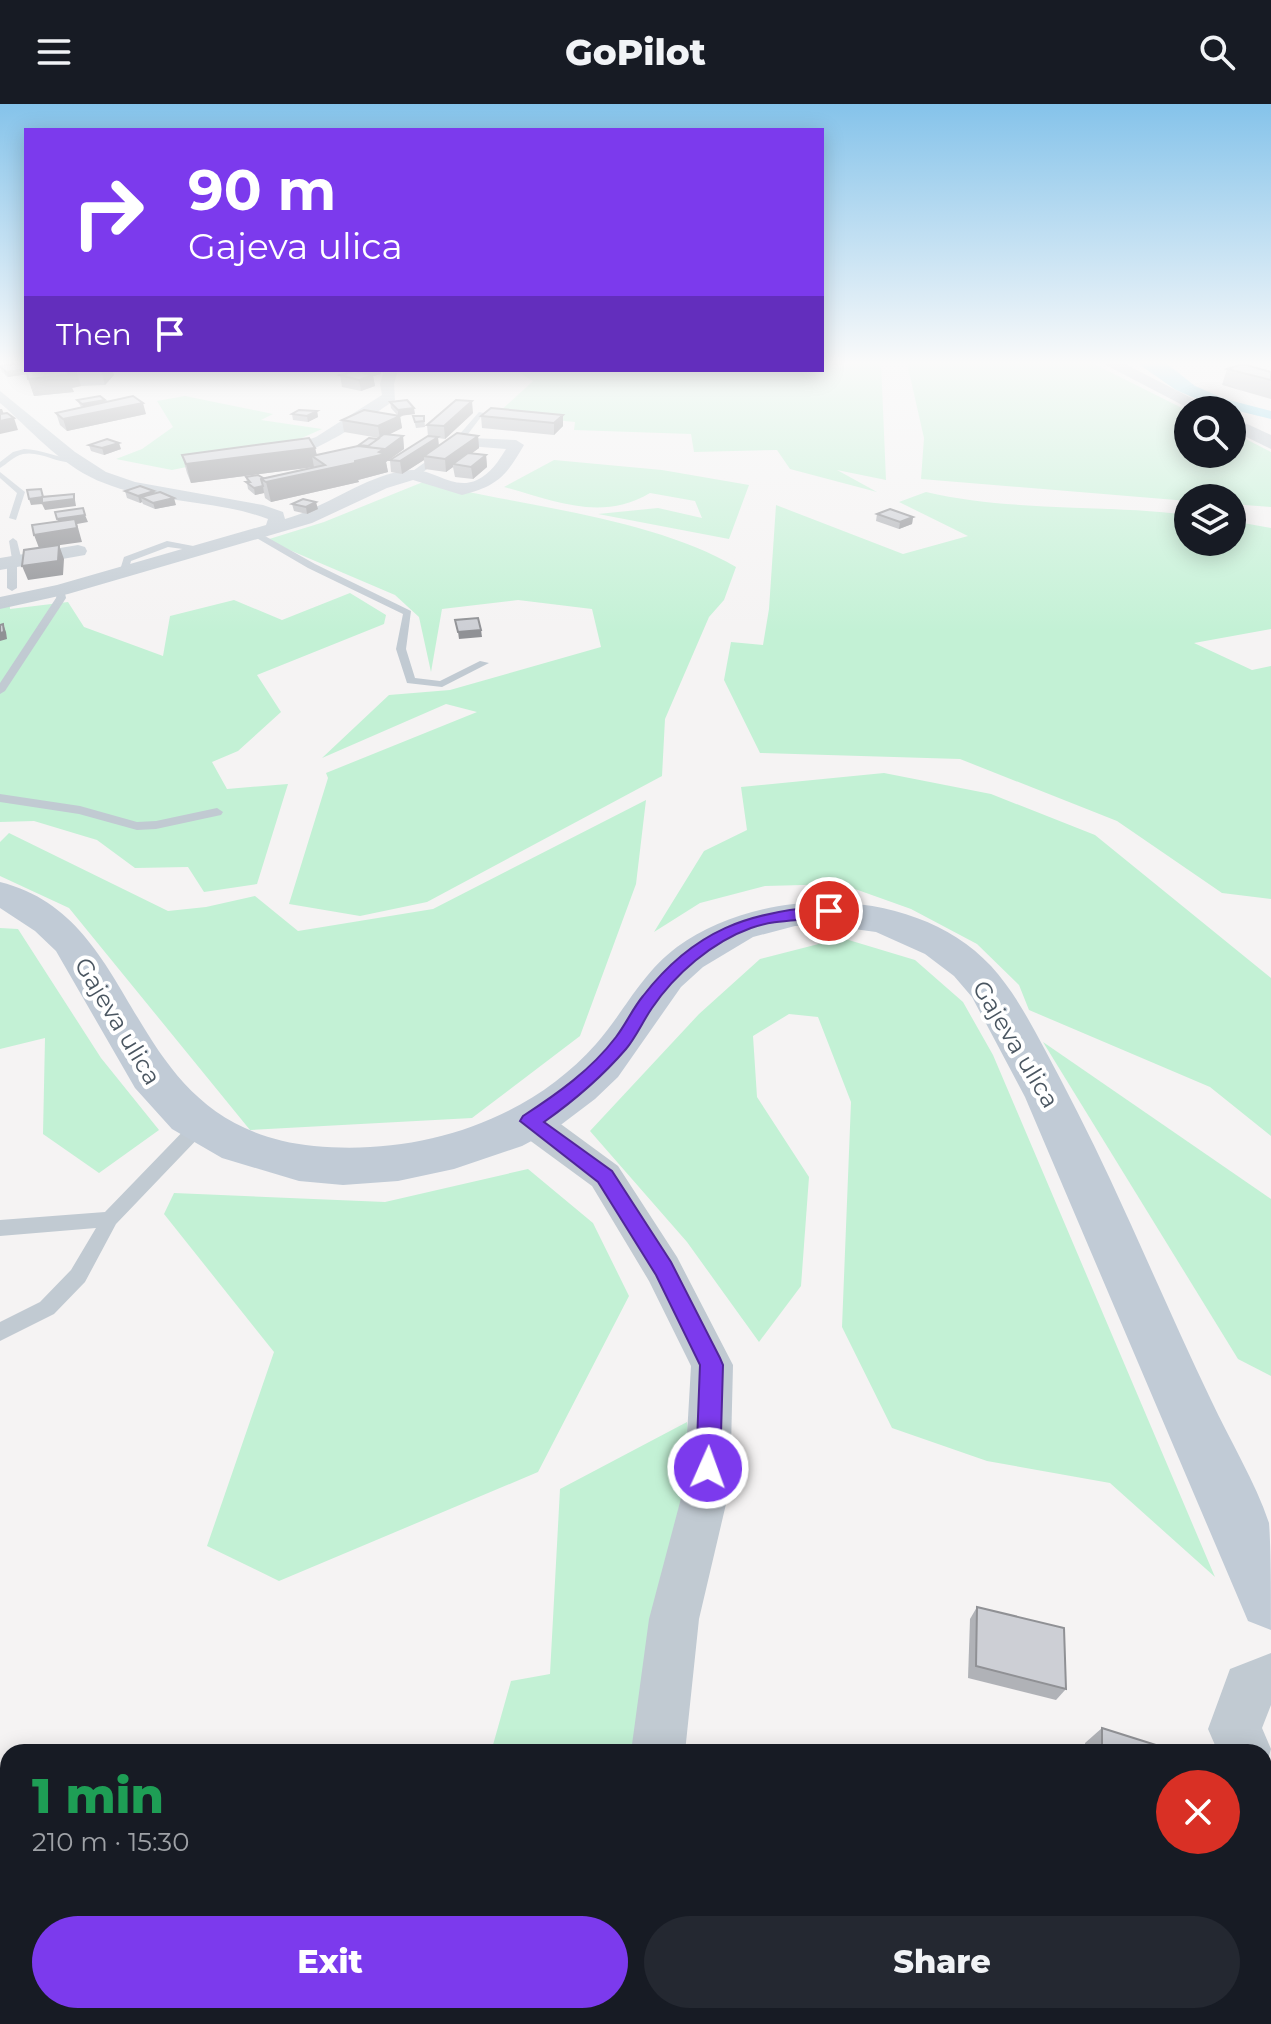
<!DOCTYPE html>
<meta charset="utf-8">
<style>
:root{--surface:#171b24;--page:#242831;--text:#f1f3f6;--muted:#9ea1a6;--accent:#7c3aed}
body{margin:0;font-family:Montserrat,sans-serif;background:var(--page);color:var(--text);height:100vh;display:flex;flex-direction:column;font-size:30px;white-space:nowrap}
*{box-sizing:border-box;margin:0}
p{font-size:26px;color:var(--muted)}
.icon{flex:none;width:44px;height:44px;fill:none;stroke:currentColor;stroke-width:2;stroke-linecap:round;stroke-linejoin:round}
.map{position:relative;flex:1;overflow:hidden}
.details{position:absolute;left:0px;top:1640px;width:1272px;height:280px;display:flex;flex-direction:column;background:var(--surface);border-radius:24px 24px 0 0;box-shadow:0 4px 20px #0003}
.details>*{flex:none}
.guide{position:absolute;left:24px;top:24px;width:800px;height:244px;border-radius:0px;box-shadow:0 4px 20px #0003;background:#7c3aed;color:#fff;overflow:hidden}
.tools{position:absolute;left:1174px;top:292px;display:grid;gap:16px}
.tools a{display:grid;place-items:center;width:72px;height:72px;border-radius:50%;background:var(--surface);box-shadow:0 4px 20px #0003;font-size:40px}
.pin{position:absolute;display:grid;place-items:center;width:68px;height:68px;color:#fff;margin:-34px;border:4px solid #fff;border-radius:50%;box-shadow:0 2px 8px #0007}
.me{position:absolute;width:88px;margin:-44px;rotate:2deg;stroke-linejoin:round;filter:drop-shadow(0 0 6px #0008)}
.turn{display:flex;align-items:center;gap:28px;height:168px;padding:0 32px;font-size:36px}
.turn .icon{width:104px;height:104px;stroke-width:2.5}
.turn b{display:block;font-size:56px;line-height:68px}
.then{display:flex;align-items:center;height:76px;padding:0 32px;background:#0003;gap:16px;font-size:30px}
.round{display:grid;place-items:center;flex:none;width:84px;height:84px;border-radius:42px;background:var(--page)}
.overview{display:flex;align-items:center;justify-content:space-between;height:136px;padding:0 32px}
h1{font-size:48px;font-weight:800;line-height:60px;color:#1e9e55}
.button{display:flex;gap:16px;margin-top:auto;padding:16px 32px}
.button a{flex:1;height:92px;border-radius:48px;background:var(--accent);color:#fff;font-size:32px;font-weight:800;line-height:92px;text-align:center}
.button a+a{background:var(--page);color:var(--text)}
header{display:flex;justify-content:space-between;align-items:center;height:104px;padding:0 32px;background:var(--surface);font-size:36px;font-weight:800}
.map>svg:first-child{display:block}
</style>
<header><svg class="icon" aria-label="menu" viewBox="0 0 24 24"><path d="M4 6h16M4 12h16M4 18h16"/></svg>GoPilot<svg class="icon" aria-label="search" viewBox="0 0 24 24"><circle cx="10" cy="10" r="6"/><path d="M15 15l6 6"/></svg></header>
<div class="map">
<svg width="1271" height="1920" viewBox="0 0 1271 1920">
<rect width="100%" height="100%" fill="#f5f3f3"/>
<g fill="#c3f1d5">
<polygon points="822,259 881,259 886,376 837,366 877,388 790,365 777,346 694,348 691,330 574,326 575,318 497,310 533,277 515,266 822,266"/>
<polygon points="907,259 1092,259 1188,307 1188,350 1232,350 1232,328 1271,348 1271,403 1232,400 1232,394 1188,394 1188,397 921,375 924,334"/>
<polygon points="185,292 273,310 261,316 322,325 279,344 172,366 116,355 142,345 173,323 157,297"/>
<path d="M554,356l108,10 87,15 -20,54 -131,-25 60,-6 44,10 -7,-17 -45,-8c-49,29 -95,8 -146,-6z"/>
<path d="M423,378c97,24 228,35 313,85l-12,33 -15,17 -44,102 -3,57 -235,126 -67,14 -71,-12 39,-126 -2,-5 151,-61 -31,-8 -124,54 67,-63 61,-5 151,-43 -9,-38 -74,-9 -76,9 -11,63 -12,-55 -24,-22 -129,-55 58,-18z"/>
<path d="M926,388c85,20 176,12 262,23v27h44v-21l39,7v101l-77,14 58,27 19,-4v233l-49,-6 -105,-72 -157,-62 -200,-6 -36,-73 7,-38 32,3 6,-36 7,-104 127,49 65,-18 -69,-34z"/>
<polygon points="350,489 386,511 384,520 257,571 281,608 238,647 212,658 227,685 288,680 257,780 204,788 188,763 135,764 97,736 34,717 0,718 0,503 10,501 10,505 68,498 84,523 163,552 170,512 234,496 282,516"/>
<polygon points="884,669 991,690 1095,731 1271,874 1271,1032 1210,983 1029,906 1019,881 977,840 911,805 841,780 765,782 700,799 654,828 704,747 747,726 741,683"/>
<polygon points="646,696 636,780 580,932 472,1014 250,1026 69,804 0,772 0,738 9,729 168,807 206,803 255,792 298,827 433,805"/>
<polygon points="0,824 18,825 101,954 159,1026 99,1069 43,1030 45,934 0,945"/>
<polygon points="842,834 915,856 963,898 993,951 1215,1473 1110,1379 987,1357 892,1324 842,1223 851,998 818,913 789,910 753,932 757,993 809,1073 801,1182 759,1238 687,1138 590,1027 699,910 760,855"/>
<polygon points="1043,938 1271,1095 1271,1272 1238,1255"/>
<polygon points="528,1065 593,1119 629,1192 538,1368 279,1477 207,1442 274,1248 164,1110 174,1089 385,1098"/>
<polygon points="687,1318 696,1386 635,1648 491,1648 511,1577 550,1570 560,1385"/>
<polygon points="156,1912 581,1912 579,1920 138,1920"/>
</g>
<polygon fill="#90daee" points="1137,259 1166,259 1195,282 1225,295 1271,307 1271,315 1206,299 1176,286"/>
<g fill="none" stroke-linecap="round" stroke-linejoin="round">
<g fill="#c1cad2" fill-rule="evenodd">
<polygon points="479,308 484,309 458,343 416,373 410,373 410,369 452,339"/>
<path d="M24,345c18,0 40,12 54,9l4,2c-19,9 -38,-10 -59,-6 -9,2 -16,10 -23,14v-6l13,-10z"/>
<polygon points="0,368 25,388 16,416 9,414 17,389 0,374"/>
<polygon points="256,427 315,460 411,507 406,545 415,574 440,577 480,557 489,559 442,583 407,579 396,545 403,510 308,464 253,432 252,430"/>
<polygon points="13,434 17,437 22,457 17,460 17,484 12,487 7,484 7,458 12,455 9,437"/>
<polygon points="167,437 209,445 205,448 168,443 131,457 128,468 120,466 124,453"/>
<polygon points="58,484 64,484 66,494 5,587 0,590 0,579 56,494"/>
<polygon points="0,690 80,702 137,718 156,717 217,704 223,708 221,711 156,725 137,726 79,710 0,698"/>
<polygon points="199,1016 205,1017 207,1022 205,1027 116,1120 85,1178 54,1210 0,1237 0,1218 40,1198 71,1166 96,1124 0,1132 0,1116 105,1108 193,1017"/>
</g>
<g fill="#c1cad2" fill-rule="evenodd">
<path d="M384,266h14l-4,14 1,16c-27,18 -99,68 -131,61v-6l52,-18 66,-42 -2,-11z"/>
<path d="M0,287l75,61 31,20 29,10 128,23 20,7 2,7c41,-11 85,-47 127,-49 23,-1 41,21 65,10 14,-7 21,-18 29,-31l-50,-4 -8,-5 2,-3 66,3 8,5c-18,31 -26,41 -62,50l-49,-15 -26,8 -75,35 -244,71 -68,15v-12l57,-12 209,-60 2,-6c-53,-20 -112,-15 -164,-36 -38,-14 -69,-48 -98,-75l-6,-5z"/>
<polygon points="78,441 85,443 87,447 85,451 0,466 0,454"/>
<polygon points="530,1004 543,1007 618,1062 677,1153 733,1261 730,1383 699,1515 685,1648 631,1648 649,1515 684,1383 691,1262 649,1177 592,1082 517,1027 512,1017 517,1007"/>
<polygon points="1271,1549 1271,1601 1262,1624 1271,1645 1265,1665 1271,1667 1271,1737 1264,1734 1264,1648 1218,1648 1208,1625 1230,1565"/>
<polygon points="595,1912 657,1912 656,1920 594,1920"/>
</g>
<g fill="#c1cad2" fill-rule="evenodd">
<polygon points="1102,259 1123,259 1215,306 1192,306"/>
<polygon points="1232,313 1271,331 1271,345 1232,326"/>
</g>
<path fill="#c1cbd6" fill-rule="evenodd" d="M0,778c149,37 118,244 314,264 103,10 213,-24 282,-102 29,-33 44,-69 81,-97 86,-63 239,-62 314,19 22,24 38,54 53,82 23,43 45,86 66,131 34,73 66,148 101,221 19,41 44,81 58,123 2,23 2,81 2,107l-23,-9 -223,-524 -53,-100 -18,-21 -29,-22 -49,-22 -51,-7 -30,1 -42,11 -50,30 -22,20 -63,90 -23,22 -37,28 -36,19 -68,23 -56,12 -55,4 -44,-4 -77,-23 -50,-29 -37,-41 -79,-137 -21,-20 -35,-23z"/>
</g>
<g fill="#b0b2b7">
<polygon points="0,262 26,265 27,269 46,266 112,266 114,271 105,281 81,282 72,284 74,288 34,292 27,270 8,273 2,268"/>
<polygon points="1227,265 1271,268 1271,295 1222,281"/>
<polygon points="350,266 381,266 381,270 373,272 375,282 361,287 342,283 340,271 350,268"/>
<polygon points="77,296 105,296 106,298 146,310 67,327 60,321 56,309 81,303"/>
<polygon points="390,298 415,310 399,312 400,312 402,324 388,331 403,332 404,345 386,358 388,368 358,376 359,378 271,398 265,394 264,389 255,391 248,385 246,373 263,374 314,363 191,379 187,369 182,351 315,344 317,351 359,342 359,341 379,334 344,328 342,316 398,312 391,304"/>
<polygon points="317,307 318,313 308,318 293,316 292,310"/>
<polygon points="473,309 445,335 438,334 439,342 478,332 479,344 472,349 486,351 487,363 473,375 455,373 453,363 446,368 425,365 424,356 402,370 391,368 390,356 428,332 427,321"/>
<polygon points="563,311 563,322 554,331 482,324 481,312"/>
<polygon points="413,312 424,312 425,323 416,324"/>
<polygon points="89,341 121,345 104,351 91,347"/>
<polygon points="125,387 154,387 155,389 176,401 155,405 143,400 142,398 140,399 127,394"/>
<polygon points="292,400 318,405 307,410 294,407"/>
<polygon points="877,410 913,413 912,420 899,425 876,417"/>
<polygon points="977,1503 1066,1585 1056,1596 968,1574 970,1515"/>
<polygon points="1102,1624 1178,1648 1085,1648 1085,1639"/>
<polygon points="1065,1912 1134,1912 1135,1920 1096,1920"/>
</g>
<g fill="#909195">
<polygon points="26,265 28,270 8,273 6,268"/>
<polygon points="72,266 76,266 81,282 72,284 74,288 34,292 28,275"/>
<polygon points="101,266 112,266 114,271 105,281"/>
<polygon points="374,266 381,266 381,270 373,272 375,282 361,287 359,276 363,269"/>
<polygon points="105,296 107,302 84,306 82,300"/>
<polygon points="472,297 473,309 445,335 444,322"/>
<polygon points="143,299 146,310 67,327 63,315"/>
<polygon points="414,304 415,310 398,312 398,306"/>
<polygon points="0,305 2,305 6,316 14,314 18,326 0,330"/>
<polygon points="317,307 318,313 308,318 307,312"/>
<polygon points="563,311 563,322 554,331 554,319"/>
<polygon points="400,312 402,324 380,335 378,322"/>
<polygon points="403,332 404,345 386,358 388,368 358,376 359,378 271,398 266,378 355,357 379,348"/>
<polygon points="478,332 479,344 456,361 453,360 453,363 446,368 445,355"/>
<polygon points="438,333 439,346 424,352 424,356 402,370 400,357"/>
<polygon points="119,339 121,345 104,351 102,344"/>
<polygon points="315,344 318,356 312,352 314,363 191,379 186,360"/>
<polygon points="486,351 487,363 473,375 471,363"/>
<polygon points="263,382 264,389 255,391 254,384"/>
<polygon points="41,385 45,399 74,390 76,402 45,406 42,400 31,401 29,395"/>
<polygon points="154,387 156,393 141,393 142,398 140,399 138,392"/>
<polygon points="174,394 176,401 155,405 153,399"/>
<polygon points="316,398 318,405 307,410 306,403"/>
<polygon points="85,411 88,418 77,420 82,438 39,444 34,431 60,422 57,415"/>
<polygon points="913,413 912,420 899,425 900,418"/>
<polygon points="59,441 64,455 63,471 28,476 22,462"/>
<polygon points="3,520 6,528 7,535 0,537 0,529"/>
<polygon points="481,526 482,533 459,535 458,528"/>
</g>
<g fill="#cdcfd5" stroke="#909195" stroke-width="2">
<polygon points="20,259 26,265 6,268 0,262"/>
<polygon points="1243,260 1271,268 1271,276 1227,265"/>
<polygon points="46,266 72,266 67,267 68,271 28,275 27,268"/>
<polygon points="350,266 374,266 364,269"/>
<polygon points="354,267 373,271 359,276 340,271"/>
<polygon points="100,292 105,296 82,300 77,296"/>
<polygon points="133,292 143,299 63,315 56,309"/>
<polygon points="407,296 414,304 398,306 390,298"/>
<polygon points="456,296 472,297 444,322 427,321"/>
<polygon points="491,304 563,311 554,319 481,312"/>
<polygon points="299,306 317,307 307,312 292,310"/>
<polygon points="364,306 400,312 378,322 342,316"/>
<polygon points="7,309 14,314 0,317 0,310"/>
<polygon points="413,312 424,312 424,317 415,318"/>
<polygon points="457,329 478,332 445,355 424,352"/>
<polygon points="384,330 403,332 384,346 366,343"/>
<polygon points="428,332 438,333 400,357 390,356"/>
<polygon points="309,334 315,344 186,360 182,351"/>
<polygon points="369,334 378,335 368,342 359,341"/>
<polygon points="107,335 119,339 102,344 89,341"/>
<polygon points="358,342 384,345 379,348 385,350 355,357 355,359 266,378 261,375 325,361 312,352"/>
<polygon points="468,349 486,351 471,363 453,360"/>
<polygon points="258,371 263,374 261,375 263,382 254,384 246,378 250,378 246,373"/>
<polygon points="140,382 154,387 138,392 125,387"/>
<polygon points="41,385 43,393 29,395 27,386"/>
<polygon points="160,388 174,394 153,399 141,393"/>
<polygon points="74,390 74,395 42,399 42,393"/>
<polygon points="303,395 316,398 306,403 292,400"/>
<polygon points="83,404 85,411 57,415 55,408"/>
<polygon points="890,405 913,413 900,418 877,410"/>
<polygon points="75,415 77,424 34,431 32,421"/>
<polygon points="59,441 58,457 22,462 24,446"/>
<polygon points="478,514 481,526 458,528 455,516"/>
<polygon points="3,520 4,528 0,529 0,521"/>
<polygon points="977,1503 1064,1524 1066,1585 976,1562"/>
<polygon points="1102,1624 1178,1648 1102,1648"/>
<polygon points="1264,1857 1271,1901 1271,1909 1264,1908"/>
<polygon points="1105,1912 1134,1912 1135,1920"/>
</g>
<linearGradient id="sky" x2="0" y2="1"><stop stop-color="#85c3ea"/><stop offset="0.49" stop-color="#fafafa"/><stop offset="1" stop-color="#fafafa" stop-opacity="0"/></linearGradient>
<rect width="1271" height="528" fill="url(#sky)"/>
<path fill="#7c3aed" stroke="#51269a" stroke-width="2" d="M829,802l8,5 -2,4c-28,7 -56,3 -84,13 -39,14 -76,46 -99,80 -9,13 -16,29 -26,41 -25,29 -51,51 -82,73l68,49 59,91 49,96 3,7 -3,103 -3,8 -9,4 -9,-4 -3,-8 4,-103 -44,-90 -58,-93 -78,-61 3,-5c34,-22 68,-46 93,-79 10,-13 17,-29 27,-41 51,-66 106,-85 186,-90z"/>
<g text-anchor="middle" dominant-baseline="central" stroke-width="8" stroke-linejoin="round" paint-order="stroke">
<g font-size="24" fill="#4a5661" stroke="#fff">
<text transform="translate(118 917) rotate(59)">Gajeva ulica</text>
<text transform="translate(1016 940) rotate(59)">Gajeva ulica</text>
</g>
</g>
</svg>
<div class="tools">
<a><svg class="icon" aria-label="search" viewBox="0 0 24 24"><circle cx="10" cy="10" r="6"/><path d="M15 15l6 6"/></svg></a>
<a><svg class="icon" aria-label="layers" viewBox="0 0 24 24"><path d="M12 4l9 5-9 5-9-5zM3 14l9 5 9-5"/></svg></a>
</div>
<div class="pin" style="left:829px;top:807px;background:#d93025"><svg class="icon" aria-label="arrive" viewBox="0 0 24 24"><path d="M6 21V4h12l-3 4 3 4H6"/></svg></div>
<svg class="me" style="left:708px;top:1364px" viewBox="-20 -20 40 40"><circle r="17" fill="#7c3aed" stroke="#fff" stroke-width="3"/><path d="M0-11L8 9 0 5-8 9z" fill="#fff"/></svg>
<div class="guide">
<div class="turn"><svg class="icon" aria-label="right" viewBox="0 0 24 24"><path d="M7 20v-9h11M14 6l5 5-5 5"/></svg><div><b>90 m</b>Gajeva ulica</div></div>
<div class="then">Then<svg class="icon" aria-label="arrive" viewBox="0 0 24 24"><path d="M6 21V4h12l-3 4 3 4H6"/></svg></div>
</div>
<section class="details">
<div class="overview"><div><h1>1 min</h1><p>210 m · 15:30</p></div><a class="round" style="background:#d93025;color:#fff"><svg class="icon" aria-label="close" viewBox="0 0 24 24"><path d="M6 6l12 12M18 6L6 18"/></svg></a></div>
<div class="button"><a>Exit</a><a>Share</a></div>
</section>
</div>
